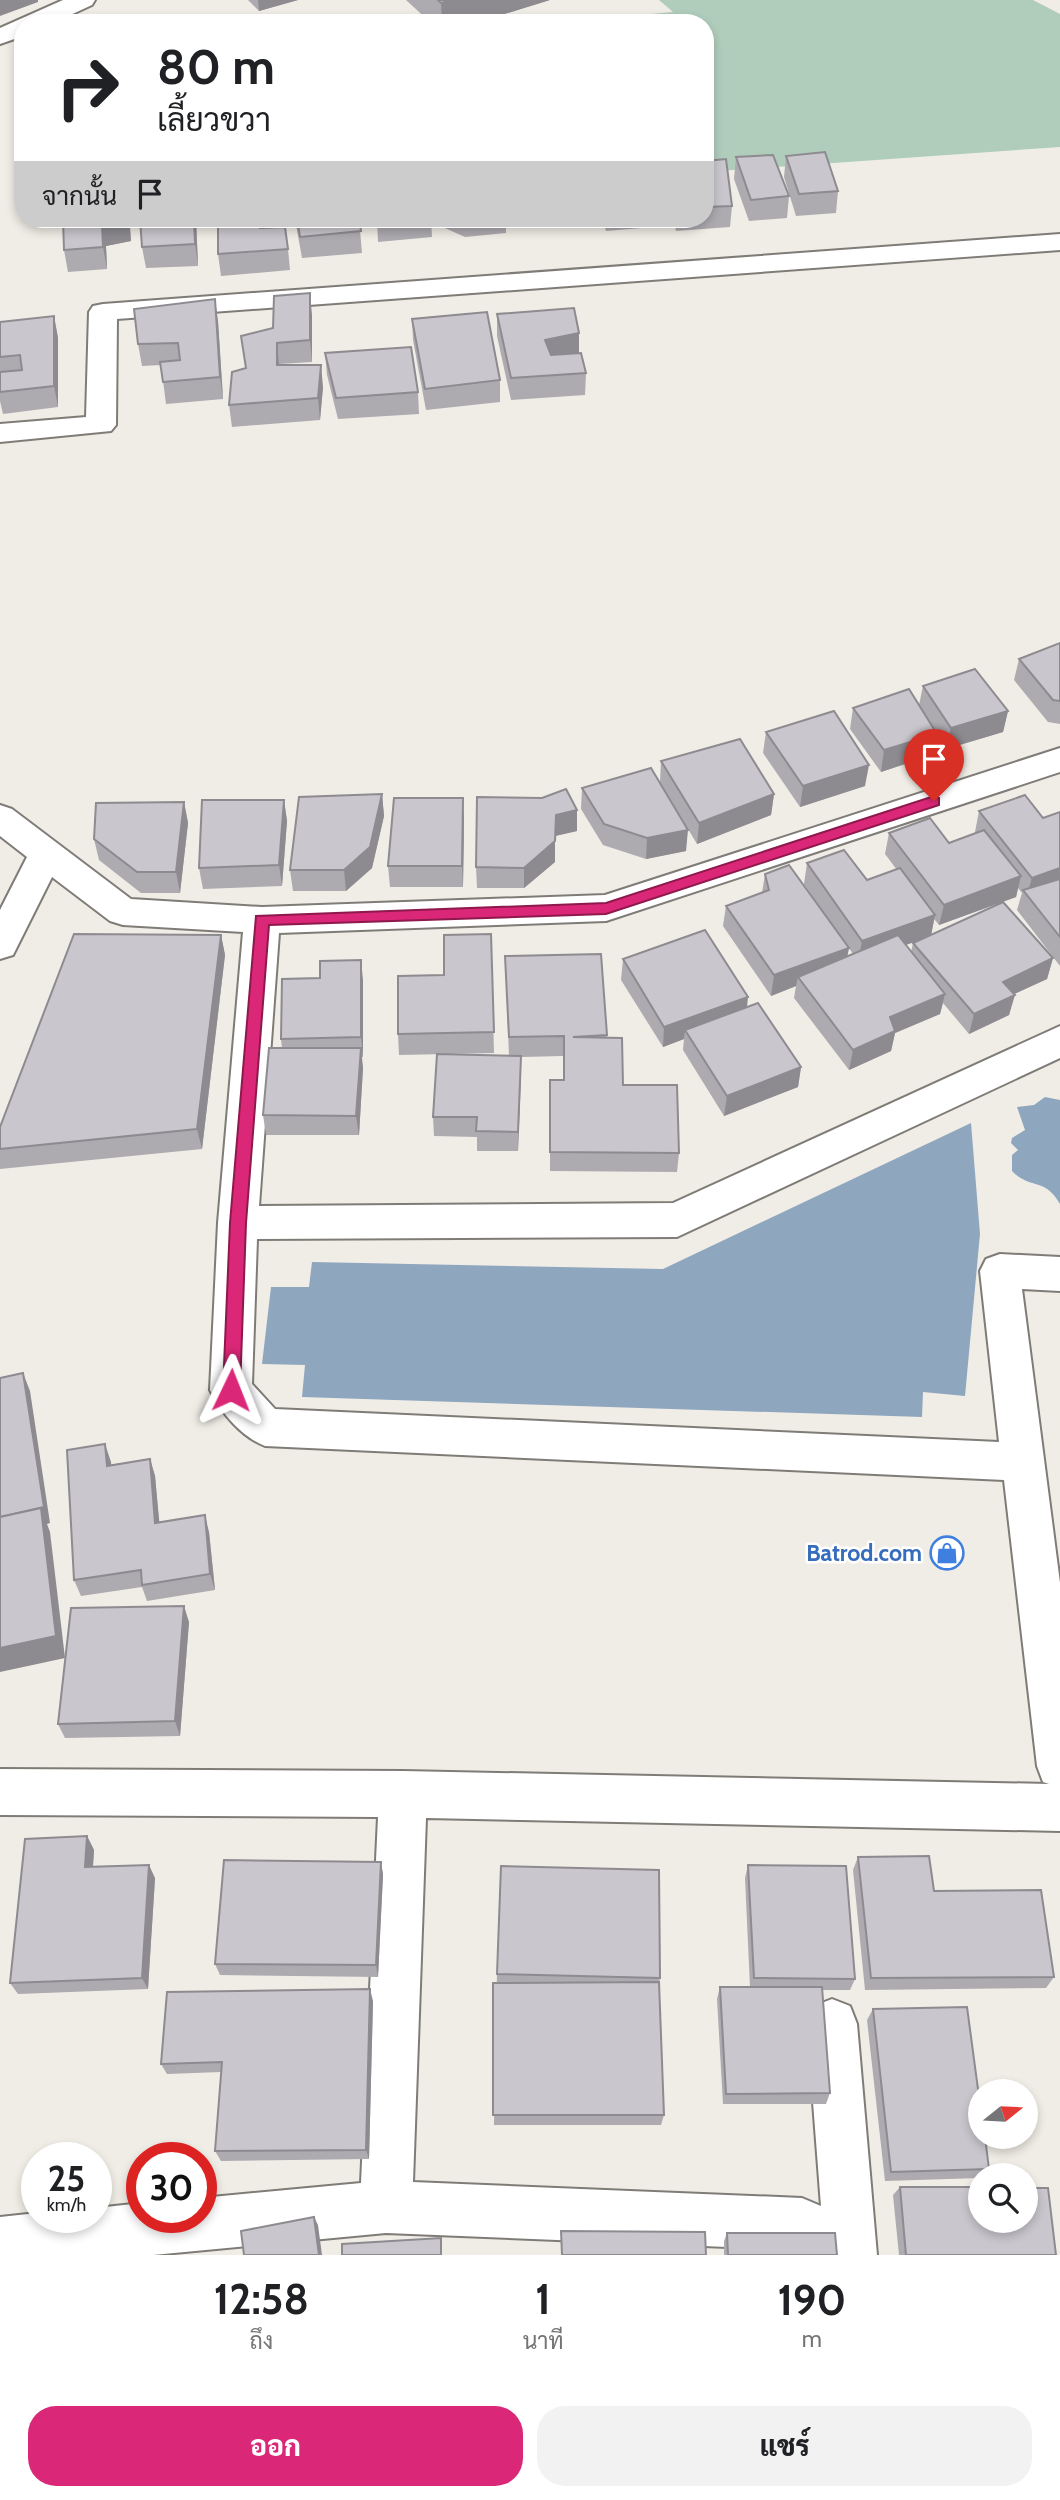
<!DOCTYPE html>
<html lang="th">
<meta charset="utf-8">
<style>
:root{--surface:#fff;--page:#f2f2f2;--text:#202124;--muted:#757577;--accent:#db2777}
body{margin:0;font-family:Cabin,Sarabun,sans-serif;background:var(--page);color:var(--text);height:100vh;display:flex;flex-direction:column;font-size:26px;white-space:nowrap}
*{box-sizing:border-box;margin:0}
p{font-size:23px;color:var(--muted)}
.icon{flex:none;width:38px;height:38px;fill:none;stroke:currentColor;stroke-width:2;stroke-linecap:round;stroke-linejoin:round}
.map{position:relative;height:2255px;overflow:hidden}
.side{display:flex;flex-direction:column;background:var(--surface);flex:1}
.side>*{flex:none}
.guide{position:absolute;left:14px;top:14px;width:700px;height:214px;border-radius:28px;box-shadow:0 4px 10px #0003;background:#fff;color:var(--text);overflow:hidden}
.needle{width:46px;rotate:72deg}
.fabs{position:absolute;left:968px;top:2079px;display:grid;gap:14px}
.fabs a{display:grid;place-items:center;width:70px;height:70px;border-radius:50%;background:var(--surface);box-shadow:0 4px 10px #0003;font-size:35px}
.speed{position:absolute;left:21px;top:2142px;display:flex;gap:14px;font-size:35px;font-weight:700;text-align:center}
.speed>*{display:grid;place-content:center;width:91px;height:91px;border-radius:50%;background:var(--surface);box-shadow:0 4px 10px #0003;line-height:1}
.speed small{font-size:18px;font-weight:400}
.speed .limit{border:10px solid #d22;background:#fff;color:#111}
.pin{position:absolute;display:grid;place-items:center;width:60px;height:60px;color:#fff;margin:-72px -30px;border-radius:50% 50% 50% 0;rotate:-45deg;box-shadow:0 0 7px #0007}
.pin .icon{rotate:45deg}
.me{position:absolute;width:77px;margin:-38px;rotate:2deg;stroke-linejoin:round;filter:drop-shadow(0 0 5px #0008)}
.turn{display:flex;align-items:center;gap:24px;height:147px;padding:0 28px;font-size:32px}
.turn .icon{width:91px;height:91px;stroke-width:2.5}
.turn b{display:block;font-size:49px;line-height:60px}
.then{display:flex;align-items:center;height:66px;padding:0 28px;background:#0003;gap:14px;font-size:26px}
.eta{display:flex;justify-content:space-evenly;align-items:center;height:119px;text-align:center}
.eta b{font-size:42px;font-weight:800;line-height:49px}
.action{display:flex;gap:14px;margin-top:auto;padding:14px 28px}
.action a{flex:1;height:80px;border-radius:28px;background:var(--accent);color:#fff;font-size:28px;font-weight:800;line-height:80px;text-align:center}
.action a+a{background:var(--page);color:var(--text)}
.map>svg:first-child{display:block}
</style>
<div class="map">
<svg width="1060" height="2255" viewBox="0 0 1060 2255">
<rect width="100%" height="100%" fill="#f0ede6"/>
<polygon fill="#b0ccbb" points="659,0 1033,0 1060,14 1060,147 705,172 705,23 552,23 673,12"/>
<g fill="#8fa6bf">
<path d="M1045,1097l15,3v104c-15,-27 -30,-14 -48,-33v-16l6,-5 -7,-7 1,-5 13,-8 -8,-23 17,-2z"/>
<polygon points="971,1123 980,1234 965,1396 923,1392 922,1417 302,1397 305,1365 262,1364 271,1287 309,1287 312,1262 663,1269"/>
</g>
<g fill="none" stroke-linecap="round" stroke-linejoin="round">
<defs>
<g id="minor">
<polygon points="1060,234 1060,250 117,319 116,425 111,431 0,442 0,424 86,417 89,312 93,306 103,304"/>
<path d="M1060,748v24l-454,149 -327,12 -20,273 414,-3 387,-177v32l-383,179 -420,2 -5,145 23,25 724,33 -19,-171 6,-12 14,-5 60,3v34l-38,-2 38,294v248l-634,-13 -13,364 389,16 19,8 -14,-182 7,-18 18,-7 18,7 7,18 20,231h-52l-2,-19 -2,7 -19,7 -416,-17 -233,22h-153v-38l37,-4v4h59v-9l46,-5v14h59v-19l160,-15 17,-366 -378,-2v-46l403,2 646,13 -6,-2 -6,-16 -33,-286 -739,-34c-23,-9 -44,-33 -55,-56l8,-167 25,-291 -120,-7 -13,-4 -58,-44 -39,78 -13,4v-49l27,-53 -27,-21v-31l12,4 119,90 131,8 343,-12z"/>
</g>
<polygon id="tertiary" points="63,0 95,0 92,5 53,23 23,23 23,36 0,44 0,28"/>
</defs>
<use href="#minor" stroke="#7f7c77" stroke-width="4"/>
<use href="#tertiary" stroke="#7f7c77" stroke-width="4"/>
<use href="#minor" fill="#fff" fill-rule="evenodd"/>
<use href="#tertiary" fill="#fff" fill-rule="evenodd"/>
</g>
<g fill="#adaab0" fill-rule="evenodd">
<polygon points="248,0 298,0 259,11"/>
<polygon points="406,0 550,0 475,23 431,23"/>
<polygon points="786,156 838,191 836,213 796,216 784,177"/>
<polygon points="736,157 789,196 787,218 749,221 734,179"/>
<polygon points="705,161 732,206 730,227 676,231 673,219 705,219"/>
<polygon points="140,219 196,219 198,266 146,268 142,247"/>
<polygon points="218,219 281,219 281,227 288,249 290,270 221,276 218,254"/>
<polygon points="295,219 359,219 362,253 302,258"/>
<polygon points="377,219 431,219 432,237 378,242"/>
<polygon points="437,219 506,219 506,233 465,237 438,225"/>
<polygon points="520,219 584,219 584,226 542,228"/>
<polygon points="602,219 665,219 665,226 606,231"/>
<polygon points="130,223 131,241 106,246 107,269 68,272 64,250"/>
<polygon points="497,314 579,353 586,373 585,395 511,400 497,336"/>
<polygon points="312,315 312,362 279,364 323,387 320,420 232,427 229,405 246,368 241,336 273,328"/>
<polygon points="54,316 58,338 58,407 3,414 0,401 0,322"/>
<polygon points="412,319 500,380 500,402 426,410 413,340"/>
<polygon points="218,321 223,399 166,404 161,365 142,366 138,344"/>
<polygon points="325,353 418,392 419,414 338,419 327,375"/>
<polygon points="1060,643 1060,724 1048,722 1014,680 1019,659"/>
<polygon points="923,686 1008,711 1003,732 946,749 936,734 932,755 881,772 850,729 853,708 919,705"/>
<polygon points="766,732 865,786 800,807 763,753"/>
<polygon points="661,761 774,794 771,815 697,844 660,782"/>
<polygon points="582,788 686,851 646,859 603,845 581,809"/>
<polygon points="382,794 384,816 372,868 346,891 293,891 290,870"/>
<polygon points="284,800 287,821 282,886 203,889 199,868"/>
<polygon points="184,802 188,823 180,893 141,893 99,860 94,839"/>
<polygon points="577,810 577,831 555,836 555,862 524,888 477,888 476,867"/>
<path d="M979,811l64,7 17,-6v154l-43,-56 5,-17 -4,-5 -2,9 -77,28 -5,-6 -3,16 122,23 -6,21 -33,15 -5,21 -40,19 -26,-31 -3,11 -45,19 -4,18 -42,19 -55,-72 2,-12 -25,10 -48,-70 3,-20 36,-13 3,-19 76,64 -37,-54 3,-21 60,17 30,-10 -12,-16 4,-21 60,10 27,-10 -1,-1zM917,941l-4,2 -2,9 -6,-7zM849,948l4,6 -6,2z"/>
<polygon points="464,819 463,887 390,887 388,866"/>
<polygon points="491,934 494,1053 399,1055 398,1034"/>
<polygon points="221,935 225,955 202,1149 0,1169 0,1127"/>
<polygon points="601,954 607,1037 623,1085 679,1153 677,1172 550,1171 550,1080 563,1080 563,1056 521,1057 518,1151 477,1151 477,1137 434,1136 433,1117 509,1056 505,956"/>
<polygon points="623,959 747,1007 801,1067 798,1087 724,1116 683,1050 684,1039 663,1047 621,980"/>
<polygon points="363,980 363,1057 361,1057 363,1068 359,1135 266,1135 263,1115 282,1048 281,1039"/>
<polygon points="150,1459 155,1476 159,1523 209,1532 215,1590 147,1601 142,1587 81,1596 74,1580 111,1462 111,1465"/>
<polygon points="189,1622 180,1736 65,1738 58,1724"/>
<polygon points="87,1836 94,1850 93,1867 155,1878 148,1989 18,1994 10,1983"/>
<polygon points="858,1857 934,1891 1054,1977 1046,1988 865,1990 853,1870"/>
<polygon points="381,1862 383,1875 378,1977 220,1975 215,1964"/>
<polygon points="748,1865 855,1979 850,1990 822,1990 830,2093 826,2104 723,2104 717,1999 720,1987 750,1987 745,1878"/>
<polygon points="497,1974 660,1978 659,1983 664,2115 661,2125 494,2125"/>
<polygon points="373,2001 369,2159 221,2161 215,2151 221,2072 167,2074 161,2064"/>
<polygon points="873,2009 989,2169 984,2175 980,2175 980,2178 885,2181 867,2020"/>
<polygon points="900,2187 1056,2255 899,2255 893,2195"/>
<polygon points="727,2233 837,2255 724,2255 724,2241"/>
</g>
<g fill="#8d8b90">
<polygon points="0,0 38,0 38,2 0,16"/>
<polygon points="258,0 298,0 259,11"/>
<polygon points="452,0 550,0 475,23 442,23 441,3"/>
<polygon points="129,219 131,241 106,246 107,269 103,247 102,225"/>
<polygon points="194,219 196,219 198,266 195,244"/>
<polygon points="257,219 281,219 281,233 259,236"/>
<polygon points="310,293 312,315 312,362 310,340"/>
<polygon points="215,299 218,321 223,399 220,377"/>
<polygon points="54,316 58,338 58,407 54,386"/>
<polygon points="579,333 579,355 545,361 545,340"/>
<polygon points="277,343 279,364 277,365"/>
<polygon points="321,365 323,387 320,420 318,398"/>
<polygon points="1008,711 1003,732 946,749 951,728"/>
<polygon points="937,734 932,755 881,772 884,750"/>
<polygon points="869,765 865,786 800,807 803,786"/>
<polygon points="382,794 384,816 372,868 346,891 344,870"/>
<polygon points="774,794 771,815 697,844 699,823"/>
<polygon points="463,798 464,819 463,887 462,866"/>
<polygon points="284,800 287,821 282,886 279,865"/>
<polygon points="184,802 188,823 180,893 176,872"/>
<polygon points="577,810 577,831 555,836 555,862 524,888 524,868 556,815"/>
<polygon points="688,830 686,851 646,859 647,838"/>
<polygon points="1060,868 1060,886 1027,895 1032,878"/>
<polygon points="1021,876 1016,897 939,925 944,905"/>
<polygon points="935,915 931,936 858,962 862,941"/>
<polygon points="221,935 225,955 202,1149 197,1129"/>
<polygon points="849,948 845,968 798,977 796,986 771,996 774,975"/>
<polygon points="1053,958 1047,979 997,1002 1003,982"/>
<polygon points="361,960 363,980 363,1057 361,1037"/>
<polygon points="945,994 940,1014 895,1033 891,1051 849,1070 853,1050 890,1017"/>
<polygon points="1015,995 1009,1015 969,1034 974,1014"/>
<polygon points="748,997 746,1017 685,1030 684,1039 663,1047 664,1027"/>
<polygon points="361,1048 363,1068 359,1135 356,1116"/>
<polygon points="521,1056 521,1076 518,1151 518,1132"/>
<polygon points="801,1067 798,1087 724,1116 727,1096"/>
<polygon points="23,1373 30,1391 50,1523 47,1524 50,1532 65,1658 0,1672 0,1648"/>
<polygon points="105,1444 111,1462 113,1483 107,1466"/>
<polygon points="150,1459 155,1476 161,1540 155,1523"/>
<polygon points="205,1515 209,1532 215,1590 210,1574"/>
<polygon points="184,1606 189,1622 180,1736 175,1721"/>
<polygon points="87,1836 94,1850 92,1880 85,1867"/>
<polygon points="381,1862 383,1875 378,1977 376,1965"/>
<polygon points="149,1865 155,1878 148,1989 142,1978"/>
<polygon points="370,1989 373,2001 369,2159 366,2150"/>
<polygon points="314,2217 318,2225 322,2255 319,2255"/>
</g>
<g fill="#c9c6cd" stroke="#8d8b90" stroke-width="2">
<polygon points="438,0 452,0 441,3"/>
<polygon points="825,152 838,191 799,194 786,156"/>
<polygon points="773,155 789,196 751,200 736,157"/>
<polygon points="726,159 732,206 705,207 705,161"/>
<polygon points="63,219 128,219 128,220 102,225 103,247 64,250"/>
<polygon points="140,219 194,219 195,244 142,247"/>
<polygon points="218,219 258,219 260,228 285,227 288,249 218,254"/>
<polygon points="297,219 359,219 361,231 300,237"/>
<polygon points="310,293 310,340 277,343 277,365 321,365 318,398 229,405 232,372 246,368 241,336 273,328 274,296"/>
<polygon points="215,299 220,377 163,382 160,362 180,360 178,343 138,344 134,309"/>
<polygon points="574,308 579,333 545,340 551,355 581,353 586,373 511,378 497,314"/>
<polygon points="487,312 500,380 425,389 412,319"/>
<polygon points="54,316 54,386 0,392 0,372 22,370 20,355 0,357 0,322"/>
<polygon points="411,347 418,392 336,398 325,353"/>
<polygon points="1060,643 1060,701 1053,700 1019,659"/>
<polygon points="975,669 1008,711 951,728 923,686"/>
<polygon points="909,689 937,734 884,750 853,708"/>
<polygon points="834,711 869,765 803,786 766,732"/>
<polygon points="740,739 774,794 699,823 661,761"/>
<polygon points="651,768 688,830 647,838 604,824 582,788"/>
<polygon points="566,789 577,810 556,815 555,841 524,868 476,867 477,797 542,798"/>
<polygon points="382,794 370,847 344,870 290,870 299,797"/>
<polygon points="1025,795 1043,818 1060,812 1060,868 1032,878 979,811"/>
<polygon points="394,798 463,798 462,866 388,866"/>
<polygon points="202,800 284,800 279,865 199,868"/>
<polygon points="184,802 176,872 137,872 94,839 96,803"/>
<polygon points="930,818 949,843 984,830 1021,876 944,905 889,833"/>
<polygon points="844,850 867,880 900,868 935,915 862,941 807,863"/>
<polygon points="789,865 849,948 774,975 726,906 769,890 765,874"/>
<polygon points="1060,879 1060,937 1023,890"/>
<polygon points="1003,902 1053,958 1003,982 1015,995 974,1014 913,943"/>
<polygon points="705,930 748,997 664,1027 623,959"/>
<polygon points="74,934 221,935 197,1129 0,1149 0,1127"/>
<polygon points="491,934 494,1032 398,1034 398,976 444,975 444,935"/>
<polygon points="898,935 945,994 890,1017 895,1031 853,1050 798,977"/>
<polygon points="601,954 607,1035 573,1037 622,1038 623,1085 677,1085 679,1153 550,1152 550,1080 564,1080 564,1036 509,1037 505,956"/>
<polygon points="361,960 361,1037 281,1039 282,979 320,978 320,961"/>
<polygon points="758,1003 801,1067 727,1096 685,1030"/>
<polygon points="269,1048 361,1048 356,1116 263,1115"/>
<polygon points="437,1054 521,1056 518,1132 476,1131 477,1117 433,1117"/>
<polygon points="23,1373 44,1507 0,1517 0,1378"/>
<polygon points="105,1444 107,1466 150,1459 155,1523 205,1515 210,1574 142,1585 141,1570 74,1580 67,1450"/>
<polygon points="41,1508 56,1636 0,1648 0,1517"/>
<polygon points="184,1606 175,1721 58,1724 71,1608"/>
<polygon points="87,1836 85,1867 149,1865 142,1978 10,1983 25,1839"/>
<polygon points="929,1856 934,1891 1041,1890 1054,1977 871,1978 858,1857"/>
<polygon points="224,1860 381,1862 376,1965 215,1964"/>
<polygon points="748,1865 846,1866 855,1979 754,1978"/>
<polygon points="501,1866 659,1870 660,1978 497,1974"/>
<polygon points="659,1982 664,2115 493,2115 493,1983"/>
<polygon points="720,1987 822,1987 830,2093 726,2094"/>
<polygon points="370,1989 366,2150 215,2151 222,2062 161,2064 167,1992"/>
<polygon points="967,2007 980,2104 980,2137 985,2137 989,2169 891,2172 873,2009"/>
<polygon points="900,2187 980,2187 980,2221 1026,2221 1026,2188 1048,2188 1056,2255 906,2255"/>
<polygon points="314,2217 319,2255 244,2255 241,2231"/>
<polygon points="561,2231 705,2232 706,2255 562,2255"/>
<polygon points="727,2233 835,2233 837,2255 728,2255"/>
<polygon points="441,2238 441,2255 342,2255 342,2244"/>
</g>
<polygon fill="#db2777" stroke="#8e194d" stroke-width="2" points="934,796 939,798 939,805 606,914 269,925 246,1223 240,1390 237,1396 231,1398 225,1396 223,1390 230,1223 256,916 606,903"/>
<defs>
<symbol id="shop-ring" viewBox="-11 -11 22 22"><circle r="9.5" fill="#fff" stroke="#3f7fe0" stroke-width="1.5"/><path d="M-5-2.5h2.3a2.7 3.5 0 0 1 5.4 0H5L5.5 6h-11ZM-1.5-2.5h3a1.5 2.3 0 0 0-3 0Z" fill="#3f7fe0"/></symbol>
</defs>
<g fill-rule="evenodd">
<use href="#shop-ring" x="928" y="1534" width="38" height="38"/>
</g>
<g text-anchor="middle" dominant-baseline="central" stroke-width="5" stroke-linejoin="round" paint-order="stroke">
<g font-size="23" font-weight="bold" fill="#366cbe" stroke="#fff" text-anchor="end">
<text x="922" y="1553">Batrod.com</text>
</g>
</g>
</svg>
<div class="fabs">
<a><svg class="needle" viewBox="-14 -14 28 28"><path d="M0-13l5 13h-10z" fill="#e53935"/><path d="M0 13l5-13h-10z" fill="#757577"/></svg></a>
<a><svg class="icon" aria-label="search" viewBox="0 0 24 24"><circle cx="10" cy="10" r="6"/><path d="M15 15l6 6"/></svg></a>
</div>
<div class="speed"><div>25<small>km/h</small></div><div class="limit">30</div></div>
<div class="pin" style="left:934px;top:801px;background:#d93025"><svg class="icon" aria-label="arrive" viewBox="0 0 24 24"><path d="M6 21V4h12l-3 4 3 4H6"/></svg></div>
<svg class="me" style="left:231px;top:1390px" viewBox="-20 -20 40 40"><path d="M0-17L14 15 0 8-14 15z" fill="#db2777" stroke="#fff" stroke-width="4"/></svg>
<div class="guide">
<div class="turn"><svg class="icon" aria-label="right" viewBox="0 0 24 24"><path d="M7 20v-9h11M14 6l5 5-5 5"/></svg><div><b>80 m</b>เลี้ยวขวา</div></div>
<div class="then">จากนั้น<svg class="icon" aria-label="arrive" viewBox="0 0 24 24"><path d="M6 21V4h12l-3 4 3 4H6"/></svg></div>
</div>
</div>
<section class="side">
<div class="eta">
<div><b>12:58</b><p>ถึง</p></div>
<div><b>1</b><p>นาที</p></div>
<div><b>190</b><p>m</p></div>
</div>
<div class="action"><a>ออก</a><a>แชร์</a></div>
</section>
